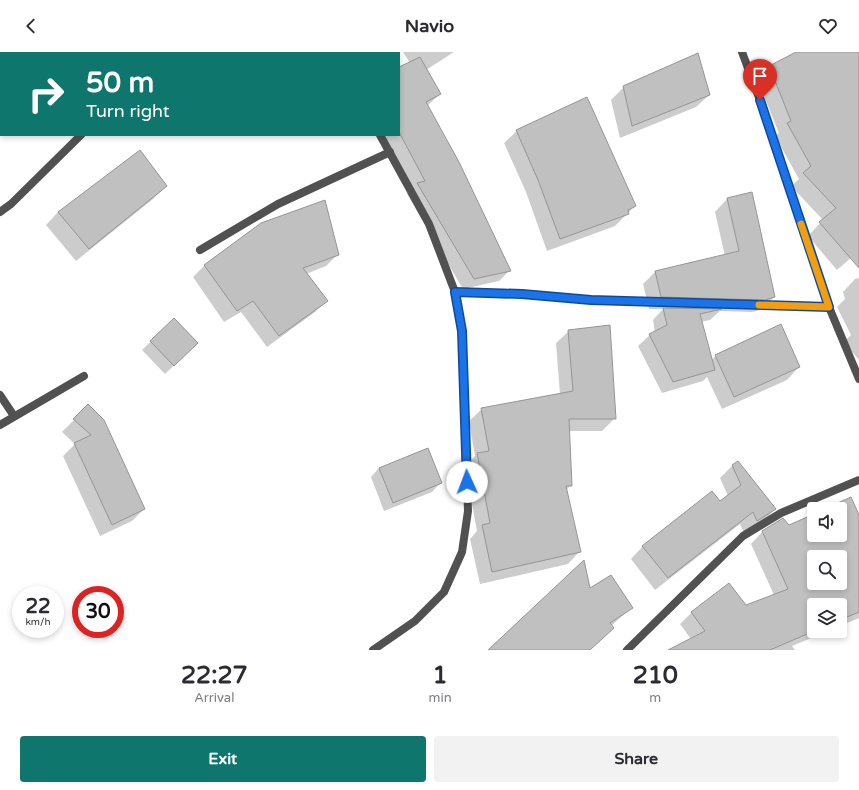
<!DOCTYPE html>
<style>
:root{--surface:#fff;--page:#f2f2f3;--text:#2b2b33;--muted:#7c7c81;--accent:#0f766e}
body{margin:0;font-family:"Varela Round",sans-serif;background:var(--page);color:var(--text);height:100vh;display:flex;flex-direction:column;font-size:15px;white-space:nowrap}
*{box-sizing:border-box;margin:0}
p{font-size:13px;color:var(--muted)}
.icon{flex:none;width:22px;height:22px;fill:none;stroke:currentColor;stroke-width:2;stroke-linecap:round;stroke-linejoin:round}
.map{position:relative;height:598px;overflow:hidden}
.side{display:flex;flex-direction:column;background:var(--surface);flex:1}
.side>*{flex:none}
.banner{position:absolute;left:0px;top:0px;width:400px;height:84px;box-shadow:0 2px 6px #0003;background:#0f766e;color:#fff;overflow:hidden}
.tools{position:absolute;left:807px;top:450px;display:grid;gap:8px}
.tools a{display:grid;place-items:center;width:40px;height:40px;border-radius:4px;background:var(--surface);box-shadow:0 2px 6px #0003;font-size:20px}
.speed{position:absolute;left:12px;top:534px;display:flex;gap:8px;font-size:20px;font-weight:700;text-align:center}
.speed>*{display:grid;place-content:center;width:52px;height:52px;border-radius:50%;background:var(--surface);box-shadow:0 2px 6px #0003;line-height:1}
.speed small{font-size:10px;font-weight:400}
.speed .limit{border:6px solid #d22;background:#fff;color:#111}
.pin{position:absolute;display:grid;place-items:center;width:34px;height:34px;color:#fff;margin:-41px -17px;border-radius:50% 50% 50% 0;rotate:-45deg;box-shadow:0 0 4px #0007}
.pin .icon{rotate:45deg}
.me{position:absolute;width:44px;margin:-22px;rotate:358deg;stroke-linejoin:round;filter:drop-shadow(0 0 3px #0008)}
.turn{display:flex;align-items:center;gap:14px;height:84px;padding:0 20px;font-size:18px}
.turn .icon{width:52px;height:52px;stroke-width:2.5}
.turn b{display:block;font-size:28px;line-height:34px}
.eta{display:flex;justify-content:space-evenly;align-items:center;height:68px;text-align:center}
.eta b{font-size:24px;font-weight:700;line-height:28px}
.primary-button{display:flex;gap:8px;margin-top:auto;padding:8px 20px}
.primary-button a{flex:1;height:46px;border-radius:4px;background:var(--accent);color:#fff;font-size:16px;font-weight:700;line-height:46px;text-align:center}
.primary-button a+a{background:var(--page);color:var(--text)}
header{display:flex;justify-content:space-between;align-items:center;height:52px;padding:0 20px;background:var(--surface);font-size:18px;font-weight:700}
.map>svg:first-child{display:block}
</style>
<header><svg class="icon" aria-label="back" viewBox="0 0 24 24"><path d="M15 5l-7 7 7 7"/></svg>Navio<svg class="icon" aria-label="heart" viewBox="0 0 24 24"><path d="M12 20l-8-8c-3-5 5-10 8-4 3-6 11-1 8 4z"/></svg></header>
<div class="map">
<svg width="859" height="598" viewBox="0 0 859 598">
<rect width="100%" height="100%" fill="#fff"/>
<g fill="#0003" fill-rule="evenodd">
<polygon points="403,0 454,0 426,18 440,42 427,54 510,218 499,229 463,237 407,142 413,136 384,83 399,83 399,16 410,11"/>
<polygon points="798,0 859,0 859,199 837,218 808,184 823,168 791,134 799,127 775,84 779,81 757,27 770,15"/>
<polygon points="624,35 709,43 696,55 620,86 611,48"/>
<polygon points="517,79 635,154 615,174 547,199 526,140 504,91"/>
<polygon points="140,100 166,134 153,147 76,209 46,173 58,160"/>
<polygon points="751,141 774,245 761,258 752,260 720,259 710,268 701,270 711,308 716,304 799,315 787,328 722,357 707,325 703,329 662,341 638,294 650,283 655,280 653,268 663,257 649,257 643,232 656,219 725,204 715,160 727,147"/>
<polygon points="261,172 338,202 326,214 306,222 326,249 315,260 267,295 241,260 224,270 193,225 204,214"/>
<polygon points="859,226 859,308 844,290 851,283 837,255 845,247 843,240 855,227"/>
<polygon points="174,267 197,291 165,322 142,298"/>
<polygon points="569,279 615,366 602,379 568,379 571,433 566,438 580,499 568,512 480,532 470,487 477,479 465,415 475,404 469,369 482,357 560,342 556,291"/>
<polygon points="88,354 144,457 132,469 100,484 63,404 75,392 62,380"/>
<polygon points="737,410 775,457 763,470 744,481 740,472 655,538 631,507 643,494 720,451 728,444 720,426 732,414"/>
<polygon points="379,416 440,431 432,440 384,459 371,425"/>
<path d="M850,446l9,19v101l-19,8v-21h-26v26h14l-36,15 3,4h-121l17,-11 -11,-15 12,-12 53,-6 29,-11 -23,-51 11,-12 21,-13 6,7 25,-11v20h26v-26h-14zM814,505h26v26h-26z"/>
<polygon points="589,538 631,556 611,574 590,598 489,598"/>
</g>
<g fill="#c0c0c0" stroke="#959595" fill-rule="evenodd">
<polygon points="796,0 859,0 859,216 819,170 836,156 803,121 811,114 787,71 791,69 769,14"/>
<polygon points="698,1 710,43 632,74 623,34"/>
<polygon points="420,5 441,42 426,50 459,110 511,219 474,227 417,131 425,129 399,80 399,15"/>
<polygon points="587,45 636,154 628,158 629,162 560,187 538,128 516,78"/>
<polygon points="140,98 167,134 89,197 58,160"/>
<polygon points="752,140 775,245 765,248 661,245 655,219 739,199 727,146"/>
<polygon points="325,148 339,203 303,216 328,249 279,284 253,249 237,259 204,213 261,171"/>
<polygon points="663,256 722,257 700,262 715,318 673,330 649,282 667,273"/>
<polygon points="174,266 198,291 174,314 150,289"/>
<polygon points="781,272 800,315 734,345 715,303"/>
<polygon points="610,273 616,367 569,367 572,434 566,434 581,500 492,520 482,473 490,471 477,401 489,399 481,356 573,339 568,278"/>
<polygon points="88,352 104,368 145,457 112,473 74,391 91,383 73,367"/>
<polygon points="428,396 442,431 393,451 379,416"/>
<polygon points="738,409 776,457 757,469 753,460 668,526 642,494 712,439 720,449 741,433 732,413"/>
<path d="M851,445l8,18v97l-19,8v-15h-26v26l-44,19h-102l37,-19 -14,-19 38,-29 17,22 42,-16 -26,-58 21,-13 6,7 25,-11v21h26v-26h-16zM814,505h26v26h-26z"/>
<polygon points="584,508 590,536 611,523 633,556 610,571 614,576 590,598 488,598"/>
</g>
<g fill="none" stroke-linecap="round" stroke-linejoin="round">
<g stroke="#515151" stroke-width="8">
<polyline points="327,0 328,1"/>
<polyline points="742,0 760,48 829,255 859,327"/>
<polyline points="178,1 179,0"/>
<polyline points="0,160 11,152 81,83"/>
<polyline points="200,198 278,152 390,100"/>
<polyline points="455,240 522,242 591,248 829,255"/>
<polyline points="0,343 14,364"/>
<polyline points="0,373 84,324"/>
<polyline points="373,598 415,569 444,540 462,500 468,459 462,279 455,240 429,172 380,83"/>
<polyline points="627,598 743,484 781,461 859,428"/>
</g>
</g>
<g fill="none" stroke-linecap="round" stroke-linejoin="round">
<defs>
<polyline id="route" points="467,430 462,279 455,240 522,242 591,248 829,255 760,48"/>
</defs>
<use href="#route" stroke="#114b97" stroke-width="10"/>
<use href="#route" stroke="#1a73e8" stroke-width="7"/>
<polyline stroke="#f59e0b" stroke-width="7" points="759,253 829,255 801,172"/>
</g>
</svg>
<div class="tools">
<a><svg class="icon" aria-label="sound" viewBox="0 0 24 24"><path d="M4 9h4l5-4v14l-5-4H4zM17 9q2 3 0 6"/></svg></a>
<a><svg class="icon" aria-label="search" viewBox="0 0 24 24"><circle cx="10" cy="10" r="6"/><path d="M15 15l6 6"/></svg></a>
<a><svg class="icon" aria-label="layers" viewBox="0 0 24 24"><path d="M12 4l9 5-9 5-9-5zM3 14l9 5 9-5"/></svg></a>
</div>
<div class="speed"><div>22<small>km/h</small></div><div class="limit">30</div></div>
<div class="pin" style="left:760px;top:48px;background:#d93025"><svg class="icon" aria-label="arrive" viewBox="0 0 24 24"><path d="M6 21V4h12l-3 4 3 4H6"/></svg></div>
<svg class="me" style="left:467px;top:430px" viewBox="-20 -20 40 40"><circle r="19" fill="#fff"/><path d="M0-13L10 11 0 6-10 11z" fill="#1a73e8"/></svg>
<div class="banner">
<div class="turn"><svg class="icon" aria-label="right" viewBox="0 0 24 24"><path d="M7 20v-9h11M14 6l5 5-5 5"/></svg><div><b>50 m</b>Turn right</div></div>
</div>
</div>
<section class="side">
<div class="eta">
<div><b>22:27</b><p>Arrival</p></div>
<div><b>1</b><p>min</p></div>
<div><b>210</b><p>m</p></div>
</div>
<div class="primary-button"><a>Exit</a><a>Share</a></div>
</section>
